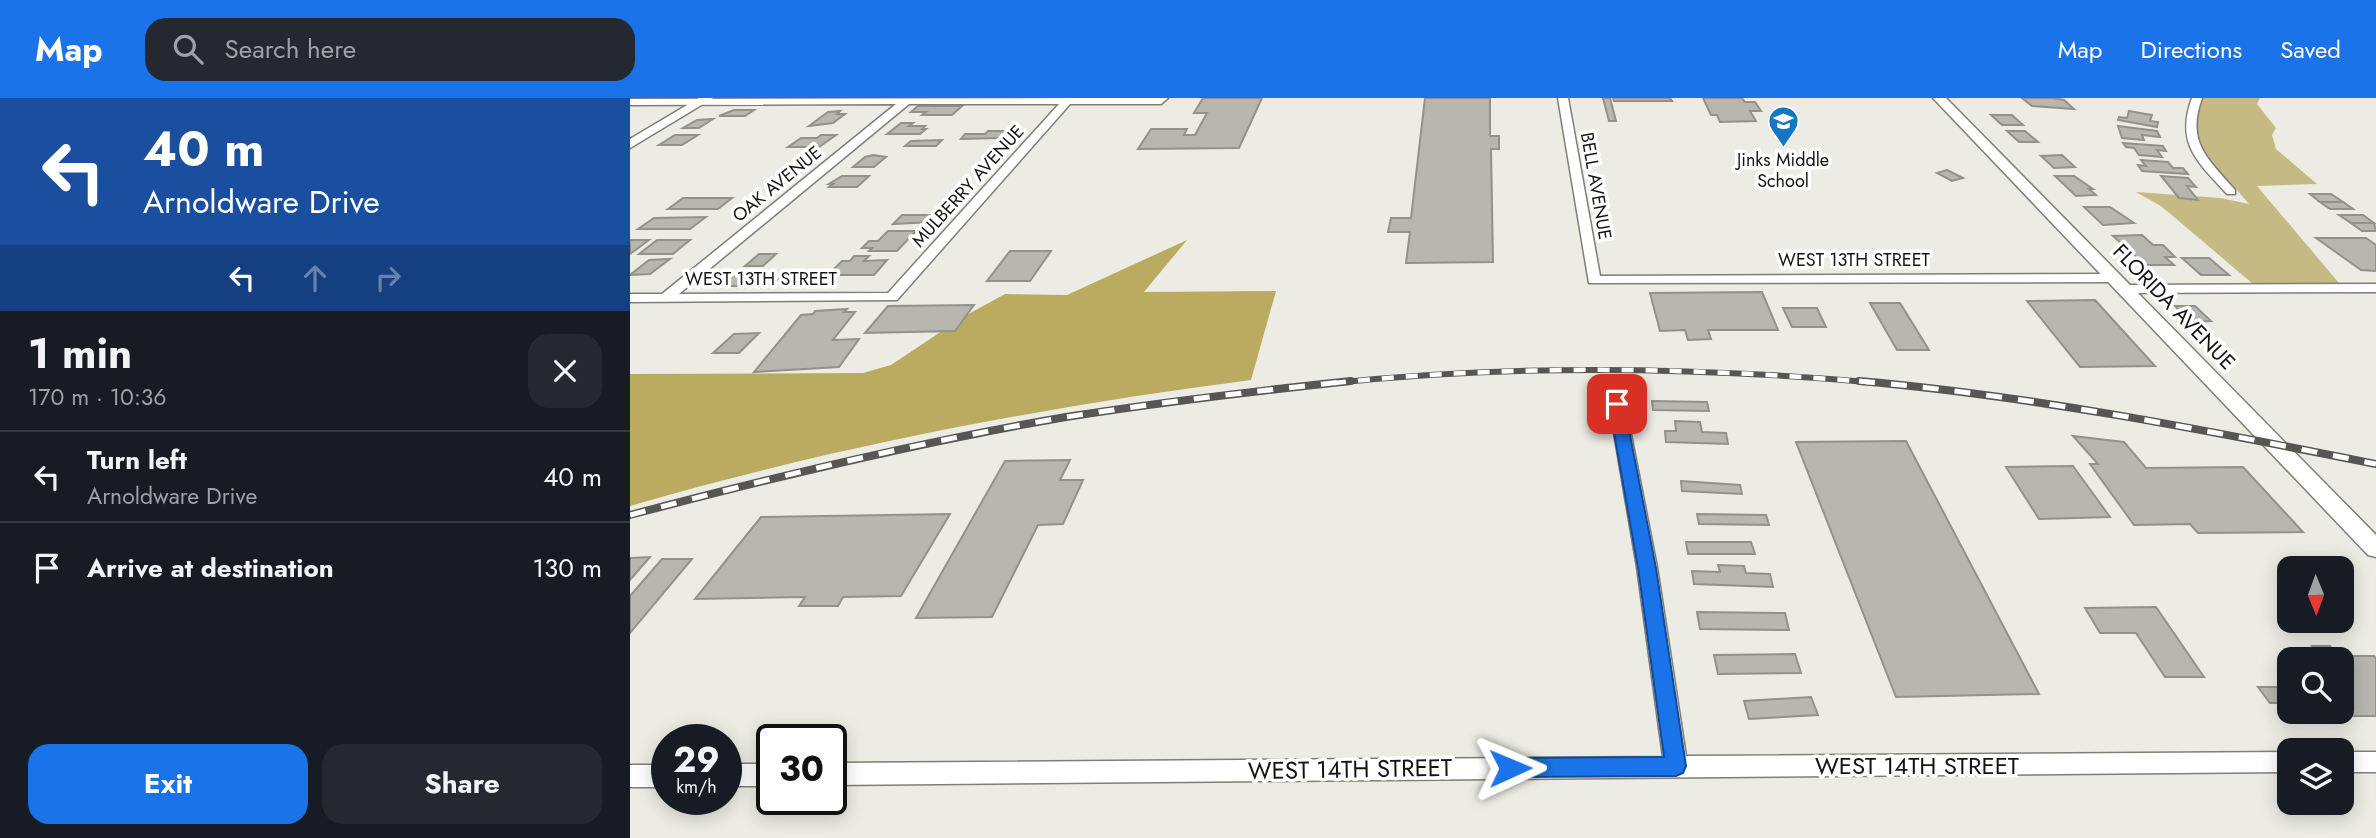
<!DOCTYPE html>
<meta charset="utf-8">
<style>
:root{--surface:#171b24;--page:#242831;--text:#f1f3f6;--muted:#9ea1a6;--line:#363941;--accent:#1a73e8}
body{margin:0;font-family:Jost,sans-serif;background:var(--page);color:var(--text);height:100vh;display:flex;flex-direction:column;font-size:26px;white-space:nowrap}
*{box-sizing:border-box;margin:0}
p{font-size:23px;color:var(--muted)}
.icon{flex:none;width:38px;height:38px;fill:none;stroke:currentColor;stroke-width:2;stroke-linecap:round;stroke-linejoin:round}
.map{position:relative;flex:1;overflow:hidden}
.details{display:flex;flex-direction:column;background:var(--surface);width:630px}
.details>*{flex:none}
.top-card{background:#1a4fa0;color:#fff;overflow:hidden}
.needle{width:46px;rotate:179deg}
.controls{position:absolute;left:1647px;top:458px;display:grid;gap:14px}
.controls a{display:grid;place-items:center;width:77px;height:77px;border-radius:14px;background:var(--surface);box-shadow:0 4px 18px #0003;font-size:35px}
.speed{position:absolute;left:21px;top:626px;display:flex;gap:14px;font-size:35px;font-weight:700;text-align:center}
.speed>*{display:grid;place-content:center;width:91px;height:91px;border-radius:50%;background:var(--surface);box-shadow:0 4px 18px #0003;line-height:1}
.speed small{font-size:18px;font-weight:400}
.speed .limit{border:4px solid #111;border-radius:10px;background:#fff;color:#111}
.pin{position:absolute;display:grid;place-items:center;width:60px;height:60px;color:#fff;margin:-30px;border-radius:14px;box-shadow:0 4px 10px #0006}
.me{position:absolute;width:77px;margin:-38px;rotate:89deg;stroke-linejoin:round;filter:drop-shadow(0 0 5px #0008)}
.turn{display:flex;align-items:center;gap:24px;height:147px;padding:0 28px;font-size:32px}
.turn .icon{width:91px;height:91px;stroke-width:2.5}
.turn b{display:block;font-size:49px;line-height:60px}
.lanes{display:flex;align-items:center;height:66px;padding:0 28px;background:#0003;justify-content:center;gap:35px;direction:ltr}
.lanes .off{opacity:.35}
.round{display:grid;place-items:center;flex:none;width:74px;height:74px;border-radius:21px;background:var(--page)}
.summary{display:flex;align-items:center;justify-content:space-between;height:119px;padding:0 28px}
h1{font-size:42px;font-weight:700;line-height:52px}
.button{display:flex;gap:14px;margin-top:auto;padding:14px 28px}
.button a{flex:1;height:80px;border-radius:21px;background:var(--accent);color:#fff;font-size:28px;font-weight:700;line-height:80px;text-align:center}
.button a+a{background:var(--page);color:var(--text)}
ul{padding:0;list-style:none}
li{display:flex;align-items:center;gap:21px;height:91px;padding:0 28px;border-top:2px solid var(--line)}
li div{flex:1}
li b{display:block;font-size:26px}
li em{font-style:normal}
header{display:flex;align-items:center;gap:42px;box-sizing:border-box;height:98px;padding:0 35px;background:var(--accent);color:#fff}
header strong{font-size:33px}
nav{display:flex;gap:38px;margin-inline-start:auto;font-size:24px}
.search{width:490px;height:63px;background:var(--page);display:flex;align-items:center;gap:18px;box-sizing:border-box;padding:0 24px;border-radius:21px;color:var(--muted);font-size:26px}
main{display:flex;flex:1;min-height:0}
.map>svg:first-child{display:block}
</style>
<header>
<strong>Map</strong>
<div class="search"><svg class="icon" aria-label="search" viewBox="0 0 24 24"><circle cx="10" cy="10" r="6"/><path d="M15 15l6 6"/></svg>Search here</div>
<nav><a>Map</a><a>Directions</a><a>Saved</a></nav>
</header>
<main>
<section class="details">
<div class="top-card">
<div class="turn"><svg class="icon" aria-label="left" viewBox="0 0 24 24"><path d="M17 20v-9H6M10 6l-5 5 5 5"/></svg><div><b>40 m</b>Arnoldware Drive</div></div>
<div class="lanes"><svg class="icon" aria-label="left" viewBox="0 0 24 24"><path d="M17 20v-9H6M10 6l-5 5 5 5"/></svg><svg class="icon off" aria-label="ahead" viewBox="0 0 24 24"><path d="M12 20V5M6 11l6-6 6 6"/></svg><svg class="icon off" aria-label="right" viewBox="0 0 24 24"><path d="M7 20v-9h11M14 6l5 5-5 5"/></svg></div>
</div>
<div class="summary"><div><h1>1 min</h1><p>170 m · 10:36</p></div><a class="round"><svg class="icon" aria-label="close" viewBox="0 0 24 24"><path d="M6 6l12 12M18 6L6 18"/></svg></a></div>
<ul>
<li><svg class="icon" aria-label="left" viewBox="0 0 24 24"><path d="M17 20v-9H6M10 6l-5 5 5 5"/></svg><div><b>Turn left</b><p>Arnoldware Drive</p></div><em>40 m</em></li>
<li><svg class="icon" aria-label="arrive" viewBox="0 0 24 24"><path d="M6 21V4h12l-3 4 3 4H6"/></svg><div><b>Arrive at destination</b></div><em>130 m</em></li>
</ul>
<div class="button"><a>Exit</a><a>Share</a></div>
</section>
<div class="map">
<svg width="1746" height="740" viewBox="0 0 1746 740">
<rect width="100%" height="100%" fill="#edece4"/>
<path fill="#c5ba84" d="M1573,0h57l-3,6 19,24 -4,7 4,14 41,35 -60,2 82,97 -86,1 -92,-78 -25,-14 85,6 28,6c-30,-39 -67,-49 -46,-106z"/>
<path fill="#bbab61" d="M557,142l-43,52 132,-1 -25,89c-209,27 -418,67 -621,126v-132l233,-1 28,-8 72,-48 42,-23 62,1z"/>
<g fill="#b7b6af" stroke="#92918a" stroke-width="2">
<polygon points="573,0 632,0 609,50 508,51 521,31 557,31 554,37 565,37 577,15 564,15"/>
<polygon points="795,0 860,0 860,38 869,38 869,51 861,51 863,164 776,165 780,134 758,134 761,120 781,120"/>
<polygon points="973,0 980,0 986,23 979,23"/>
<polygon points="983,0 1040,0 1042,3 984,3"/>
<polygon points="1073,0 1112,0 1115,4 1125,4 1131,13 1120,13 1126,23 1090,24 1087,17 1081,17"/>
<polygon points="1392,0 1423,0 1434,2 1444,11 1402,8"/>
<polygon points="288,8 332,8 322,17 292,17 296,14 281,14"/>
<polygon points="104,12 124,12 115,18 89,18"/>
<polygon points="210,13 207,16 215,16 203,25 179,28 198,14"/>
<polygon points="1499,13 1522,17 1520,23 1528,24 1527,29 1488,22 1489,19 1497,20"/>
<polygon points="1361,17 1382,17 1393,27 1372,27"/>
<polygon points="83,21 69,30 53,30 67,22"/>
<polygon points="271,25 283,25 279,28 295,28 292,31 296,31 290,36 257,36"/>
<polygon points="1488,28 1527,33 1530,39 1512,37 1514,42 1492,40"/>
<polygon points="358,33 376,33 371,40 331,41 335,36 355,36"/>
<polygon points="1377,33 1395,33 1408,44 1389,44"/>
<polygon points="45,37 68,37 52,47 29,47"/>
<polygon points="191,37 206,37 189,49 158,49 171,40 187,40"/>
<polygon points="312,42 306,48 275,48 281,43"/>
<polygon points="1493,45 1533,48 1536,53 1527,52 1532,59 1509,57 1504,50 1496,49"/>
<polygon points="243,57 256,59 244,69 223,69 235,59"/>
<polygon points="1432,57 1445,69 1424,70 1411,58"/>
<polygon points="1511,62 1538,64 1543,70 1553,70 1558,76 1512,73 1508,67 1516,68"/>
<polygon points="1317,72 1333,80 1322,83 1307,75"/>
<polygon points="212,78 239,78 227,89 199,89 203,86 199,86"/>
<polygon points="1425,78 1444,78 1463,91 1459,91 1466,97 1446,98"/>
<polygon points="1531,78 1558,80 1566,89 1557,88 1568,102 1549,100"/>
<polygon points="1680,96 1701,96 1713,104 1690,104"/>
<polygon points="53,100 102,100 88,111 38,111"/>
<polygon points="1690,104 1713,104 1723,111 1700,111"/>
<polygon points="1454,109 1480,109 1504,125 1473,127"/>
<polygon points="272,117 301,117 299,119 306,119 301,124 263,126"/>
<polygon points="1709,117 1733,117 1744,125 1721,125"/>
<polygon points="76,119 60,131 8,131 24,120"/>
<polygon points="1721,125 1744,125 1746,133 1732,133"/>
<polygon points="258,133 286,133 267,153 239,153 242,150 232,150 239,143 248,143"/>
<polygon points="1512,137 1523,147 1533,147 1545,159 1535,159 1544,167 1515,167 1483,138"/>
<polygon points="1686,140 1736,140 1746,147 1746,173 1731,172"/>
<polygon points="0,142 19,142 0,156"/>
<polygon points="27,142 60,142 43,156 9,156"/>
<polygon points="380,153 421,153 400,183 357,183"/>
<polygon points="129,156 146,156 133,168 115,168"/>
<polygon points="224,158 239,158 234,163 257,162 244,177 198,177 212,163 220,163"/>
<polygon points="1552,160 1579,160 1599,177 1571,177"/>
<polygon points="40,161 20,176 0,177 19,162"/>
<polygon points="155,176 175,176 167,183 147,183"/>
<polygon points="97,178 129,178 118,188 78,188"/>
<polygon points="1132,194 1148,232 1078,232 1081,241 1058,242 1055,232 1030,233 1020,195"/>
<polygon points="1465,202 1525,268 1450,269 1397,203"/>
<polygon points="1240,205 1270,205 1299,252 1267,252"/>
<polygon points="344,207 325,233 235,235 258,208"/>
<polygon points="1545,208 1565,208 1581,223 1560,224"/>
<polygon points="1153,210 1187,210 1196,229 1162,229"/>
<polygon points="217,211 214,214 225,214 203,242 229,241 209,269 124,274 171,217 183,216 185,213"/>
<polygon points="129,235 109,255 83,255 104,236"/>
<polygon points="1022,303 1077,304 1079,313 1023,312"/>
<polygon points="1045,323 1070,324 1072,334 1096,335 1098,346 1036,344 1035,333 1046,333"/>
<polygon points="1443,338 1494,344 1516,370 1613,369 1673,434 1568,435 1560,426 1504,427 1460,366 1468,366"/>
<polygon points="1276,343 1409,596 1266,599 1166,344"/>
<polygon points="440,362 430,382 453,382 433,426 408,427 362,519 286,520 375,363"/>
<polygon points="1443,368 1480,419 1409,421 1376,369"/>
<polygon points="1051,383 1110,387 1112,396 1052,393"/>
<polygon points="320,416 271,498 213,499 208,508 169,508 175,499 65,501 131,419"/>
<polygon points="1067,416 1136,417 1139,427 1069,426"/>
<polygon points="1056,444 1121,444 1125,456 1058,456"/>
<polygon points="20,459 0,482 0,460"/>
<polygon points="32,461 62,461 0,535 0,498"/>
<polygon points="1088,467 1114,468 1116,475 1140,476 1143,489 1064,486 1062,473 1090,474"/>
<polygon points="1526,509 1574,579 1535,579 1506,535 1470,535 1455,510"/>
<polygon points="1067,514 1155,515 1159,532 1070,531"/>
<polygon points="1682,548 1700,548 1708,558 1744,558 1746,560 1746,618 1704,618 1702,614 1712,614 1712,562 1662,562 1658,558 1689,558"/>
<polygon points="1165,556 1171,575 1088,576 1084,557"/>
<polygon points="1628,589 1659,589 1659,605 1640,605"/>
<polygon points="1181,599 1188,617 1119,621 1114,603"/>
</g>
<g fill="none" stroke-linecap="round" stroke-linejoin="round">
<defs>
<g id="minor">
<path d="M445,0h93l-7,6h-91l-173,196 -267,2v-8h32l234,-190 -266,1v-6zM279,6h150l-171,189 -209,1z"/>
<polygon points="928,0 938,0 970,178 1484,176 1491,180 1484,184 959,185"/>
<path d="M1562,0h10c-16,44 5,60 33,92v4h-8c-29,-32 -52,-50 -35,-96z"/>
<polygon points="1746,186 1746,194 1494,195 1487,191 1494,187"/>
<polygon points="987,301 995,306 1027,469 1056,658 1659,654 1659,674 201,687 201,665 1033,659 1007,469 979,306"/>
<rect x="1712" y="654" width="34" height="20"/>
<rect x="96" y="666" width="46" height="22"/>
<rect x="0" y="667" width="37" height="22"/>
</g>
<g id="tertiary">
<polygon points="69,0 83,0 0,50 0,41"/>
<polygon points="1303,0 1316,0 1746,437 1746,459 1738,457"/>
</g>
</defs>
<use href="#minor" stroke="#7f7e77" stroke-width="3"/>
<use href="#tertiary" stroke="#7f7e77" stroke-width="3"/>
<use href="#minor" fill="#fff" fill-rule="evenodd"/>
<use href="#tertiary" fill="#fff" fill-rule="evenodd"/>
<defs>
<path id="rail-far1" d="M704,285c181,-19 365,-16 545,0"/>
<g id="rail">
<path d="M1229,283c174,15 346,49 517,83"/>
<path d="M0,417c144,-38 289,-73 436,-98 95,-15 190,-26 285,-36"/>
</g>
</defs>
<use href="#rail-far1" stroke="#575652" stroke-width="6"/>
<use href="#rail" stroke="#575652" stroke-width="8"/>
<use href="#rail-far1" stroke="#fff" stroke-width="4.5" stroke-dasharray="12" stroke-linecap="butt"/>
<use href="#rail" stroke="#fff" stroke-width="5" stroke-dasharray="16" stroke-linecap="butt"/>
</g>
<polygon fill="#1a73e8" stroke="#114b97" stroke-width="2" points="987,301 994,306 1026,470 1056,668 1053,675 1046,678 880,679 873,676 869,670 873,663 880,660 1034,659 1008,470 979,306"/>
<defs>
<symbol id="school-pin" viewBox="-11 -11 22 30"><path d="M0 17L-7.5 6A9.5 9.5 0 1 1 7.5 6Z" fill="#1278c3" stroke="#fff"/><path d="M0-5L7-2L0 1L-7-2ZM-4 1L0 2.5L4 1V4Q0 6-4 4Z" fill="#fff"/></symbol>
</defs>
<g fill-rule="evenodd">
<use href="#school-pin" x="1136" y="6" width="35" height="47"/>
</g>
<g text-anchor="middle" dominant-baseline="central" stroke-width="7" stroke-linejoin="round" paint-order="stroke">
<g font-size="18" fill="#141311" stroke="#fff">
<text x="1153" y="62">Jinks Middle<tspan x="1153" dy="21">School</tspan></text>
</g>
<g font-size="18" fill="#141311" stroke="#fff">
<text transform="translate(147 86) rotate(-39)">OAK AVENUE</text>
<text transform="translate(338 88) rotate(-48)">MULBERRY AVENUE</text>
<text transform="translate(966 88) rotate(80)">BELL AVENUE</text>
<text x="1224" y="162">WEST 13TH STREET</text>
<text x="131" y="181">WEST 13TH STREET</text>
</g>
<g font-size="21" fill="#141311" stroke="#fff">
<text transform="translate(1544 209) rotate(46)">FLORIDA AVENUE</text>
</g>
<g font-size="24" fill="#141311" stroke="#fff">
<text x="1287" y="667">WEST 14TH STREET</text>
<text transform="translate(720 671) rotate(-1)">WEST 14TH STREET</text>
</g>
</g>
</svg>
<div class="controls">
<a><svg class="needle" viewBox="-14 -14 28 28"><path d="M0-13l5 13h-10z" fill="#e53935"/><path d="M0 13l5-13h-10z" fill="#9ea1a6"/></svg></a>
<a><svg class="icon" aria-label="search" viewBox="0 0 24 24"><circle cx="10" cy="10" r="6"/><path d="M15 15l6 6"/></svg></a>
<a><svg class="icon" aria-label="layers" viewBox="0 0 24 24"><path d="M12 4l9 5-9 5-9-5zM3 14l9 5 9-5"/></svg></a>
</div>
<div class="speed"><div>29<small>km/h</small></div><div class="limit">30</div></div>
<div class="pin" style="left:987px;top:306px;background:#d93025"><svg class="icon" aria-label="arrive" viewBox="0 0 24 24"><path d="M6 21V4h12l-3 4 3 4H6"/></svg></div>
<svg class="me" style="left:880px;top:670px" viewBox="-20 -20 40 40"><path d="M0-17L14 15 0 8-14 15z" fill="#1a73e8" stroke="#fff" stroke-width="4"/></svg>
</div>
</main>
